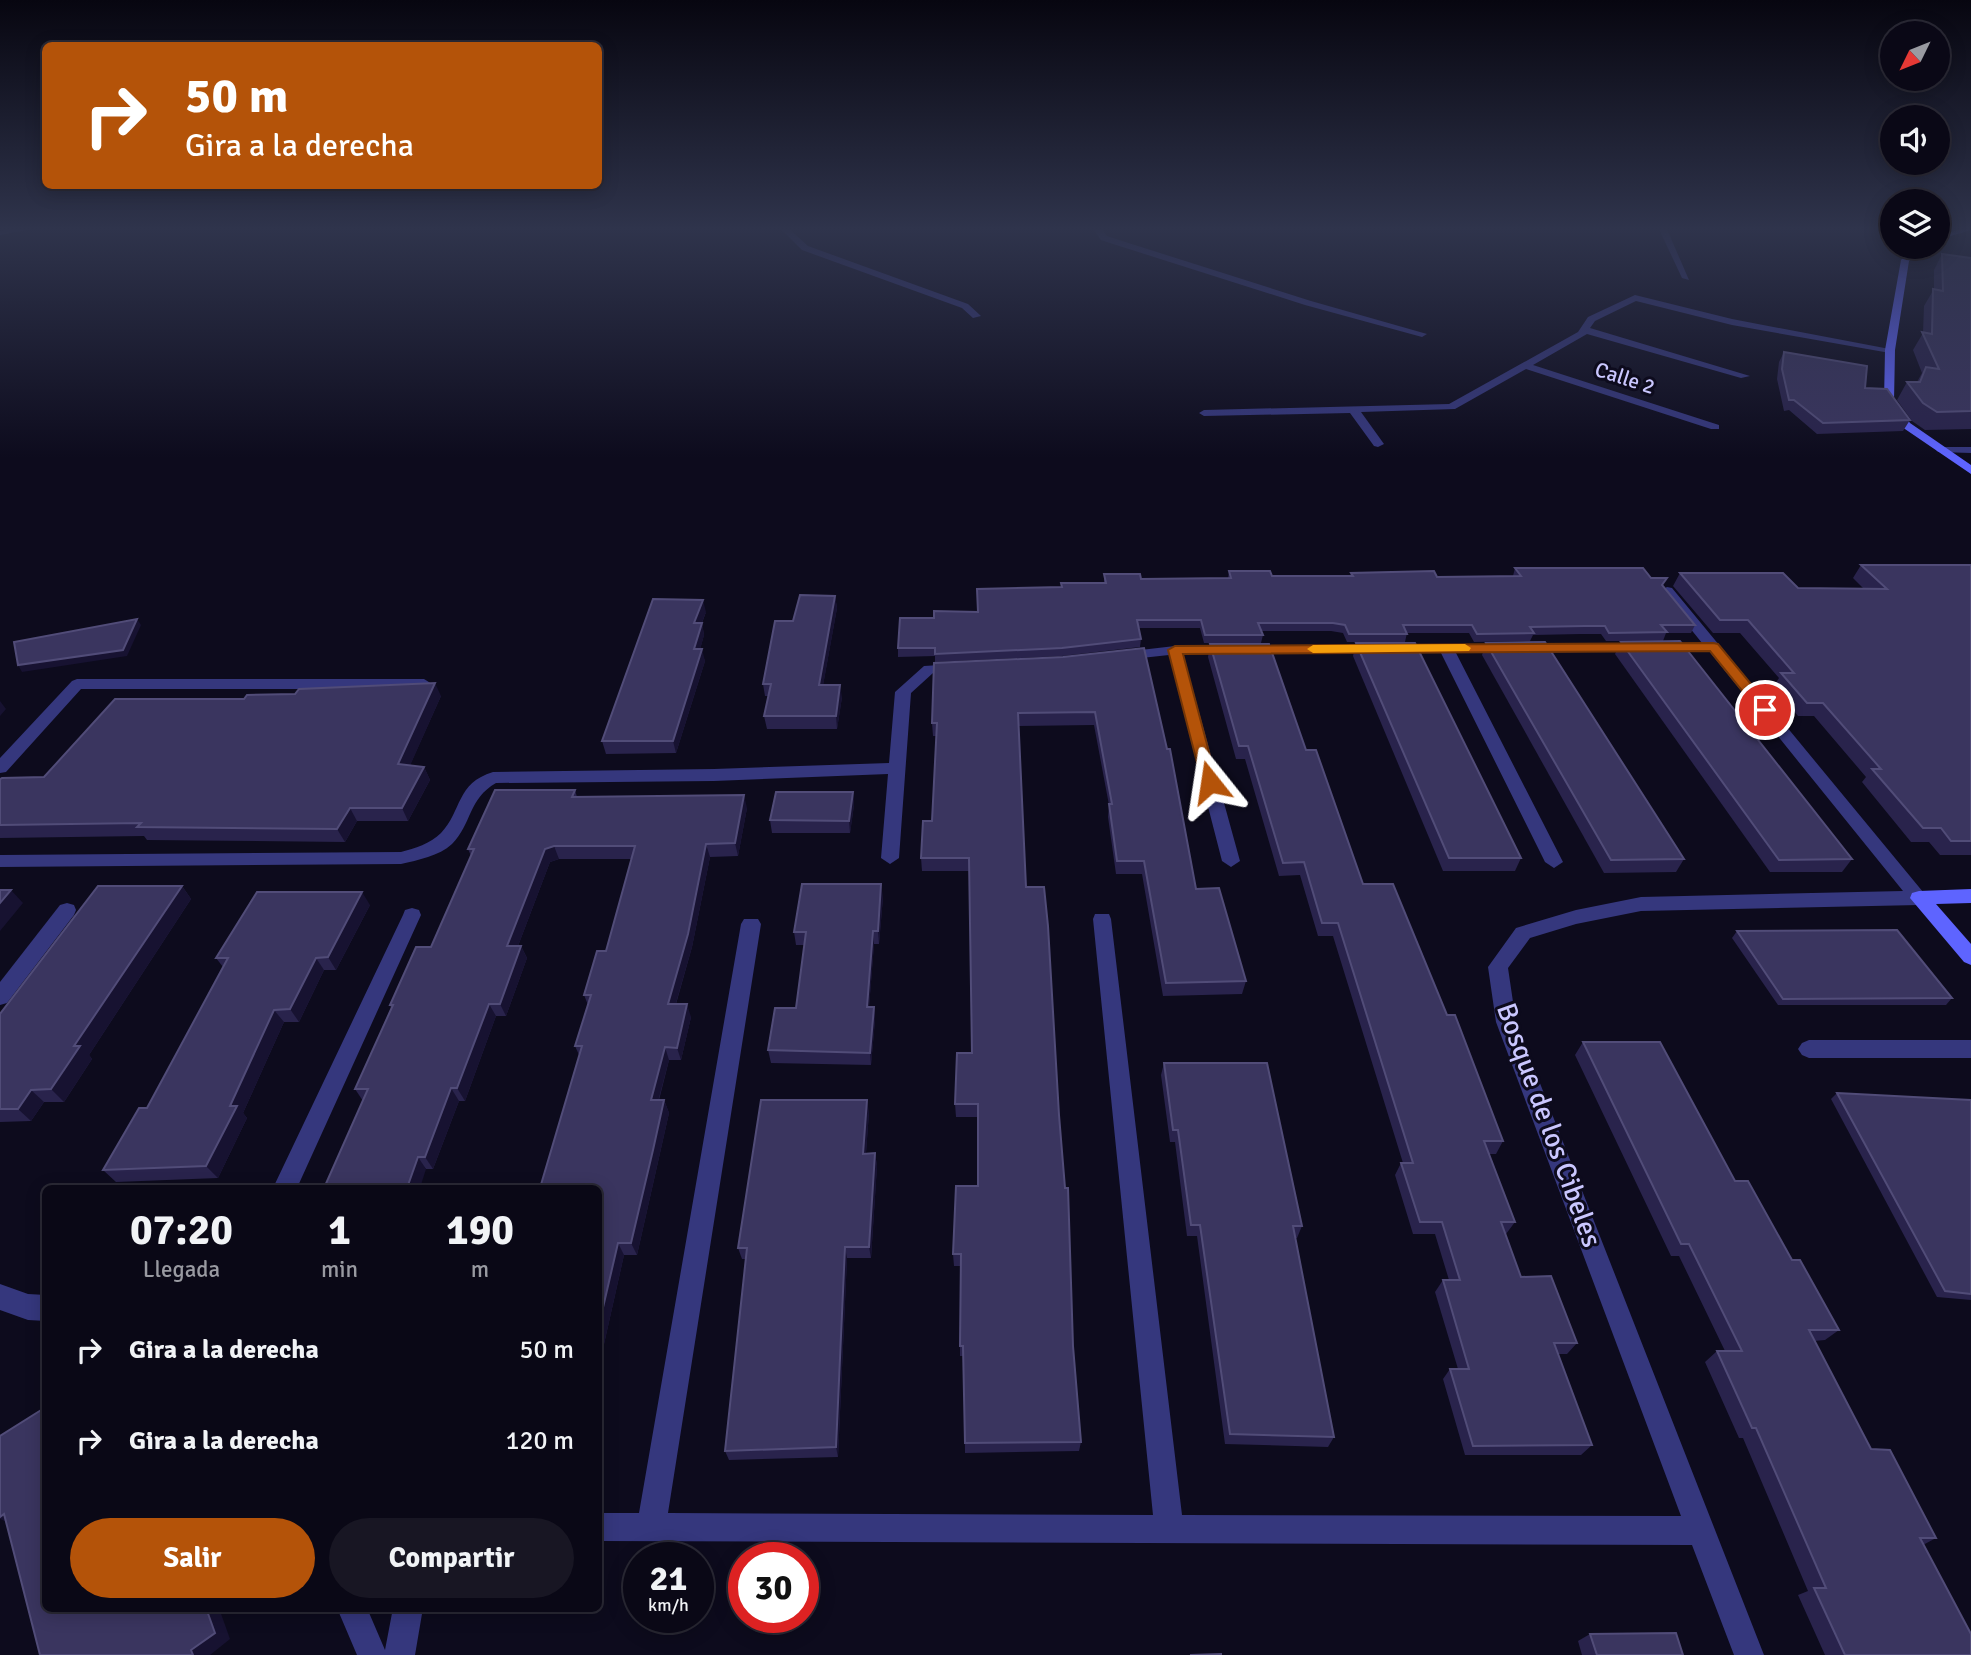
<!DOCTYPE html>
<html lang="es">
<style>
:root{--surface:#0a0816;--page:#181623;--text:#f1f3f6;--muted:#999aa1;--line:#2a2935;--accent:#b45309}
body{margin:0;font-family:Signika,sans-serif;background:var(--page);color:var(--text);height:100vh;display:flex;flex-direction:column;font-size:26px;white-space:nowrap}
*{box-sizing:border-box;margin:0}
p{font-size:23px;color:var(--muted)}
.icon{flex:none;width:38px;height:38px;fill:none;stroke:currentColor;stroke-width:2;stroke-linecap:round;stroke-linejoin:round}
.map{position:relative;flex:1;overflow:hidden}
.sheet{position:absolute;left:42px;top:1185px;width:560px;height:427px;display:flex;flex-direction:column;background:var(--surface);border-radius:10px;box-shadow:0 4px 18px #0003,0 0 0 2px var(--line)}
.sheet>*{flex:none}
.banner{position:absolute;left:42px;top:42px;width:560px;height:147px;border-radius:10px;box-shadow:0 4px 18px #0003,0 0 0 2px var(--line);background:#b45309;color:#fff;overflow:hidden}
.needle{width:46px;rotate:227deg}
.buttons{position:absolute;left:1880px;top:21px;display:grid;gap:14px}
.buttons a{display:grid;place-items:center;width:70px;height:70px;border-radius:50%;background:var(--surface);box-shadow:0 4px 18px #0003,0 0 0 2px var(--line);font-size:35px}
.speed{position:absolute;left:623px;top:1542px;display:flex;gap:14px;font-size:35px;font-weight:700;text-align:center}
.speed>*{display:grid;place-content:center;width:91px;height:91px;border-radius:50%;background:var(--surface);box-shadow:0 4px 18px #0003,0 0 0 2px var(--line);line-height:1}
.speed small{font-size:18px;font-weight:400}
.speed .limit{border:10px solid #d22;background:#fff;color:#111}
.pin{position:absolute;display:grid;place-items:center;width:60px;height:60px;color:#fff;margin:-30px;border:4px solid #fff;border-radius:50%;box-shadow:0 2px 7px #0007}
.me{position:absolute;width:77px;margin:-38px;rotate:345deg;stroke-linejoin:round;filter:drop-shadow(0 0 5px #0008)}
.turn{display:flex;align-items:center;gap:24px;height:147px;padding:0 28px;font-size:32px}
.turn .icon{width:91px;height:91px;stroke-width:2.5}
.turn b{display:block;font-size:49px;line-height:60px}
.eta{display:flex;justify-content:space-evenly;align-items:center;height:119px;text-align:center}
.eta b{font-size:42px;font-weight:700;line-height:49px}
.button{display:flex;gap:14px;margin-top:auto;padding:14px 28px}
.button a{flex:1;height:80px;border-radius:42px;background:var(--accent);color:#fff;font-size:28px;font-weight:700;line-height:80px;text-align:center}
.button a+a{background:var(--page);color:var(--text)}
ul{padding:0;list-style:none}
li{display:flex;align-items:center;gap:21px;height:91px;padding:0 28px}
li div{flex:1}
li b{display:block;font-size:26px}
li em{font-style:normal}
.map>svg:first-child{display:block}
</style>
<div class="map">
<svg width="1971" height="1655" viewBox="0 0 1971 1655">
<rect width="100%" height="100%" fill="#0d0b1d"/>
<g fill="none" stroke-linecap="round" stroke-linejoin="round">
<g fill="#35377d" fill-rule="evenodd">
<polygon points="25,227 42,227 0,235 0,231"/>
<polygon points="779,227 787,227 808,246 968,304 981,316 973,318 962,308 802,250"/>
<polygon points="1092,227 1100,227 1107,236 1116,239 1311,301 1427,334 1422,337 1305,305 1110,243 1101,240"/>
<polygon points="1658,227 1666,227 1689,280 1682,278"/>
<polygon points="1635,295 1732,319 1895,350 1890,353 1732,325 1636,301 1595,321 1590,328 1750,376 1741,378 1587,334 1533,365 1719,425 1719,429 1711,429 1526,369 1455,409 1361,412 1384,444 1378,447 1374,446 1350,413 1204,416 1199,413 1204,410 1449,404 1578,332 1588,317"/>
<polygon points="1942,447 1971,447 1971,453 1938,452 1936,450"/>
<polygon points="1667,587 1672,588 1928,898 1926,903 1919,905 1641,911 1576,924 1530,938 1508,968 1516,1022 1764,1655 1734,1655 1692,1545 598,1541 598,1513 639,1513 741,924 744,919 758,919 761,924 668,1513 1153,1515 1093,919 1095,914 1109,914 1111,919 1182,1515 1681,1516 1496,1022 1488,967 1516,928 1576,910 1641,897 1903,891 1709,651 1456,653 1563,862 1554,868 1545,862 1441,653 1183,654 1240,861 1231,867 1222,861 1169,655 1123,660 1116,656 1123,652 1175,646 1702,643 1660,591"/>
<path d="M956,664l7,4 -2,3 -28,2 -22,20 -12,165 -9,6 -9,-6 7,-84 -174,7 -218,2c-28,16 -24,41 -44,61 -13,12 -34,16 -51,20l-401,3v-12l401,-3c14,-4 29,-8 40,-19 21,-22 15,-50 52,-61l221,-3 175,-6 6,-71 29,-26z"/>
<polygon points="77,679 424,679 432,684 424,689 81,689 6,772 0,773 0,758 72,681"/>
<polygon points="67,903 74,905 76,910 74,915 7,1003 0,1005 0,982 60,905"/>
<polygon points="412,908 419,910 421,915 297,1188 273,1188 403,915 405,910"/>
<polygon points="1809,1040 1971,1040 1971,1058 1809,1058 1802,1055 1798,1049 1802,1043"/>
<polygon points="0,1284 28,1294 46,1295 46,1321 28,1320 0,1310"/>
<polygon points="337,1608 367,1608 385,1650 393,1608 423,1608 415,1655 357,1655"/>
</g>
<g fill="#5e64ff" fill-rule="evenodd">
<polygon points="1971,227 1971,230 1937,240 1937,235"/>
<polygon points="1915,247 1923,247 1909,261 1895,350 1894,401 1910,423 1971,465 1971,474 1902,427 1884,401 1885,350 1901,260"/>
<polygon points="1971,889 1971,903 1936,904 1971,944 1971,965 1964,962 1910,898 1912,893 1919,891"/>
</g>
</g>
<g fill="#29234c">
<polygon points="1942,254 1971,258 1971,429 1925,430 1912,421 1897,400 1907,382 1917,382 1922,373 1913,350 1923,333 1924,306 1934,289 1934,270"/>
<polygon points="1784,352 1865,388 1910,420 1903,431 1817,434 1789,410 1784,411 1777,379 1779,362"/>
<polygon points="1861,565 1971,565 1971,855 1940,855 1929,842 1911,842 1862,782 1866,777 1814,716 1798,716 1773,687 1779,678 1740,633 1713,633 1673,586 1680,573 1798,588 1864,589 1853,578"/>
<polygon points="1515,568 1651,578 1663,586 1695,625 1691,633 1666,633 1663,641 1606,641 1601,634 1581,634 1533,635 1530,641 1474,642 1469,633 1407,633 1405,642 1347,642 1343,633 1331,631 1261,631 1263,635 1261,643 1204,643 1200,628 1139,628 1141,639 1140,647 1062,656 935,662 935,656 898,657 898,648 934,618 978,612 1061,587 1061,583 1104,583 1104,574 1141,579 1228,578 1229,571 1272,576 1350,576 1351,573 1437,577 1513,576"/>
<polygon points="835,596 837,608 823,685 842,697 837,729 767,729 764,716 769,696 765,696 763,684 793,621"/>
<polygon points="706,612 702,623 704,635 700,649 705,661 676,753 606,754 602,741"/>
<polygon points="1621,642 1852,859 1842,872 1770,872 1615,654"/>
<polygon points="1356,643 1521,858 1515,871 1443,871 1353,656"/>
<polygon points="1486,643 1684,859 1676,872 1604,873 1482,655"/>
<polygon points="1210,644 1306,750 1363,884 1447,1015 1503,1141 1496,1154 1488,1154 1515,1222 1506,1234 1505,1234 1521,1277 1577,1343 1567,1354 1558,1354 1592,1445 1581,1455 1465,1455 1443,1379 1450,1369 1458,1369 1435,1292 1443,1280 1449,1280 1435,1234 1413,1234 1395,1175 1401,1163 1403,1163 1333,936 1318,936 1300,875 1279,876 1245,759 1236,759 1208,657"/>
<polygon points="1063,657 1196,889 1246,981 1242,994 1163,996 1142,874 1116,874 1108,817 1109,805 1094,725 1019,726 1026,887 1059,1115 1073,1346 1081,1442 1079,1451 965,1453 964,1356 960,1356 960,1346 961,1266 954,1266 953,1254 978,1186 978,1117 956,1117 955,1104 972,1053 969,871 922,871 921,858 932,821 936,736 933,736 932,723"/>
<polygon points="441,696 410,765 424,767 430,780 408,821 357,821 345,842 147,840 144,836 0,838 0,779 44,777 244,699"/>
<polygon points="575,790 577,797 747,808 738,856 710,857 692,947 676,1004 691,1017 681,1060 669,1060 659,1100 664,1100 669,1113 658,1162 637,1255 624,1255 600,1362 598,1362 598,1188 579,1055 575,1046 588,1005 584,995 606,951 632,859 559,859 550,862 518,946 521,946 527,958 506,1016 496,1016 465,1101 459,1101 433,1169 426,1169 363,1101 355,1089 391,1008 390,1005 431,947 471,856 468,849"/>
<polygon points="853,792 854,805 850,833 772,833 770,820"/>
<polygon points="182,886 191,899 89,1055 92,1059 64,1102 44,1102 31,1121 0,1122 0,1014"/>
<polygon points="883,897 879,944 874,944 869,1007 874,1007 875,1020 871,1065 771,1063 768,1050 796,1008 804,945 796,945 794,932"/>
<polygon points="370,905 336,970 324,970 299,1022 284,1022 243,1113 247,1118 218,1178 116,1182 103,1170 147,1108 223,967 216,958"/>
<polygon points="1737,931 1952,998 1946,1005 1778,1005 1732,938"/>
<polygon points="1583,1042 1735,1181 1792,1260 1839,1330 1825,1340 1814,1341 1871,1449 1936,1538 1923,1545 1971,1655 1825,1655 1798,1595 1808,1591 1743,1438 1739,1438 1705,1362 1717,1351 1725,1351 1679,1256 1671,1256 1575,1055"/>
<polygon points="1164,1063 1302,1226 1297,1238 1295,1238 1334,1437 1328,1447 1225,1444 1197,1236 1187,1236 1175,1142 1170,1142 1161,1075"/>
<polygon points="1837,1093 1971,1100 1971,1300 1937,1297 1831,1099"/>
<polygon points="869,1112 866,1153 875,1153 877,1166 871,1258 847,1258 838,1457 729,1460 725,1451 746,1259 742,1259 738,1248"/>
<polygon points="1590,1634 1683,1655 1582,1655 1578,1641"/>
</g>
<g fill="#171231">
<polygon points="835,596 837,608 821,697 819,685"/>
<polygon points="703,600 706,612 697,635 694,623"/>
<polygon points="137,619 141,625 127,656 22,672 18,665"/>
<polygon points="702,623 704,635 697,661 694,649"/>
<polygon points="702,649 705,661 676,753 673,741"/>
<polygon points="435,683 441,696 405,777 398,764"/>
<polygon points="840,685 842,697 837,729 836,716"/>
<polygon points="0,701 6,709 0,716"/>
<polygon points="424,767 430,780 408,821 402,808"/>
<polygon points="853,792 854,805 850,833 849,821"/>
<polygon points="744,795 747,808 738,856 735,843"/>
<polygon points="350,808 357,821 345,842 337,829"/>
<polygon points="706,844 710,857 692,947 672,1017 668,1004"/>
<polygon points="554,846 559,859 550,862 513,959 507,946 545,849"/>
<polygon points="881,884 883,897 879,944 878,931"/>
<polygon points="182,886 191,899 89,1055 92,1059 64,1102 51,1089 74,1046"/>
<polygon points="11,890 23,903 0,931 0,903"/>
<polygon points="362,892 370,905 336,970 328,957"/>
<polygon points="873,931 874,944 868,1020 867,1007"/>
<polygon points="521,946 527,958 506,1016 500,1004"/>
<polygon points="316,958 324,970 299,1022 290,1009"/>
<polygon points="489,1004 496,1016 465,1101 457,1088"/>
<polygon points="687,1004 691,1017 681,1060 677,1048"/>
<polygon points="874,1007 875,1020 871,1065 870,1053"/>
<polygon points="274,1010 284,1022 243,1113 247,1118 218,1178 206,1166 230,1106"/>
<polygon points="665,1047 669,1060 655,1113 651,1100"/>
<polygon points="451,1088 459,1101 433,1169 425,1157"/>
<polygon points="31,1090 44,1102 31,1121 18,1109"/>
<polygon points="664,1100 669,1113 637,1255 631,1243"/>
<polygon points="867,1100 869,1112 865,1166 863,1154"/>
<polygon points="875,1153 877,1166 871,1258 869,1247"/>
<polygon points="418,1157 426,1169 420,1188 407,1188"/>
<polygon points="618,1243 624,1255 600,1362 598,1361 598,1329"/>
<polygon points="845,1247 847,1258 838,1457 836,1447"/>
<polygon points="4,1514 16,1526 0,1519 0,1517"/>
<polygon points="206,1608 219,1608 230,1639 210,1655 193,1655 191,1650"/>
</g>
<g fill="#3a355f" stroke="#514c78" stroke-width="2">
<polygon points="1942,254 1971,258 1971,411 1937,412 1923,403 1907,382 1920,382 1926,367 1939,369 1922,332 1932,334 1933,289 1943,291"/>
<polygon points="1784,352 1867,366 1865,388 1887,389 1910,420 1823,423 1794,400 1789,400 1782,369"/>
<polygon points="1861,565 1971,565 1971,841 1951,841 1941,828 1923,828 1872,769 1881,769 1823,703 1807,703 1781,673 1794,673 1748,620 1720,620 1680,573 1783,573 1798,588 1887,589"/>
<polygon points="1515,568 1643,568 1651,578 1667,578 1662,585 1695,625 1661,625 1667,632 1609,633 1605,626 1585,626 1530,627 1534,633 1477,634 1472,625 1403,625 1407,634 1349,634 1345,625 1333,623 1258,623 1263,635 1205,635 1201,620 1137,620 1141,639 1062,648 935,654 935,648 898,648 900,618 934,618 934,611 978,612 977,589 1062,587 1061,583 1106,583 1104,574 1140,574 1141,579 1231,578 1229,571 1270,571 1272,576 1353,576 1351,573 1434,571 1437,577 1521,576"/>
<polygon points="800,595 835,596 819,685 840,685 836,716 764,716 771,684 763,684 775,621 793,621"/>
<polygon points="653,599 703,600 694,623 702,623 694,649 702,649 673,741 602,741"/>
<polygon points="137,619 123,650 18,665 14,642"/>
<polygon points="1680,641 1852,859 1779,860 1621,642"/>
<polygon points="1545,642 1684,859 1611,860 1486,643"/>
<polygon points="1356,643 1415,643 1521,858 1449,858"/>
<polygon points="1210,644 1269,644 1306,750 1316,750 1363,884 1393,884 1447,1015 1455,1015 1503,1141 1484,1141 1515,1222 1501,1222 1521,1277 1551,1276 1577,1343 1554,1343 1592,1445 1473,1446 1450,1369 1469,1369 1443,1280 1460,1280 1442,1222 1420,1222 1401,1163 1413,1163 1338,923 1322,923 1304,862 1283,863 1248,746 1239,746"/>
<polygon points="1144,648 1167,749 1170,749 1196,889 1219,888 1246,981 1166,983 1144,861 1117,861 1109,804 1112,804 1095,712 1018,713 1026,887 1044,887 1048,926 1059,1115 1065,1188 1068,1188 1073,1346 1081,1442 965,1443 963,1346 960,1346 961,1254 953,1254 956,1186 978,1186 978,1104 955,1104 957,1053 972,1053 969,858 921,858 923,821 932,821 937,723 932,723 934,663 1063,657"/>
<polygon points="435,683 398,764 424,767 402,808 350,808 337,829 137,827 141,823 0,825 0,779 2,778 44,777 115,699 244,699 247,695 295,694 299,689"/>
<polygon points="495,790 575,790 572,797 744,795 735,843 706,844 688,934 668,1004 687,1004 677,1048 665,1047 651,1100 664,1100 653,1150 631,1243 618,1243 598,1329 598,1188 540,1188 582,1046 575,1046 591,995 584,995 597,951 606,951 635,846 554,846 545,849 507,946 521,946 500,1004 489,1004 457,1088 451,1088 425,1157 418,1157 407,1188 324,1188 368,1089 355,1089 393,1005 390,1005 416,947 431,947 474,849 468,849"/>
<polygon points="776,792 853,792 849,821 770,820"/>
<polygon points="802,884 881,884 878,931 873,931 867,1007 874,1007 870,1053 768,1050 775,1008 796,1008 806,932 794,932"/>
<polygon points="98,886 182,886 74,1046 80,1046 51,1089 31,1090 18,1109 0,1109 0,1014"/>
<polygon points="0,890 11,890 0,903"/>
<polygon points="257,892 362,892 328,957 316,958 290,1009 274,1010 230,1106 237,1106 206,1166 103,1170 139,1108 147,1108 228,958 216,958"/>
<polygon points="1897,930 1952,998 1783,999 1737,931"/>
<polygon points="1583,1042 1660,1042 1735,1181 1748,1181 1792,1260 1800,1260 1839,1330 1809,1330 1871,1449 1890,1450 1936,1538 1920,1538 1971,1634 1971,1655 1845,1655 1814,1588 1826,1588 1756,1428 1752,1428 1717,1351 1742,1351 1689,1244 1681,1244"/>
<polygon points="1164,1063 1267,1063 1302,1226 1293,1226 1334,1437 1230,1434 1200,1225 1191,1225 1178,1130 1173,1130"/>
<polygon points="1837,1093 1971,1100 1971,1294 1945,1291"/>
<polygon points="761,1100 867,1100 863,1154 875,1153 869,1247 845,1247 836,1447 725,1451 747,1248 738,1248"/>
<polygon points="46,1407 46,1608 206,1608 215,1633 191,1650 193,1655 40,1655 4,1514 0,1517 0,1436"/>
<polygon points="1676,1633 1683,1655 1597,1655 1590,1634"/>
<polygon points="1221,1654 1221,1655 1190,1655"/>
</g>
<linearGradient id="sky" x2="0" y2="1"><stop stop-color="#070610"/><stop offset="0.5" stop-color="#2f344c"/><stop offset="1" stop-color="#2f344c" stop-opacity="0"/></linearGradient>
<rect width="1971" height="458" fill="url(#sky)"/>
<polygon fill="#b45309" stroke="#753606" stroke-width="2" points="1713,643 1718,644 1770,707 1770,713 1760,713 1710,651 1183,654 1217,782 1210,787 1202,782 1168,650 1175,646"/>
<polygon fill="#f59e0b" points="1465,644 1471,648 1469,651 1313,653 1307,649 1313,645"/>
<g text-anchor="middle" dominant-baseline="central" stroke-width="6" stroke-linejoin="round" paint-order="stroke">
<g font-size="21" fill="#cac7ff" stroke="#0d0b1d">
<text transform="translate(1625 378) rotate(18)">Calle 2</text>
</g>
<g font-size="28" fill="#cac7ff" stroke="#0d0b1d">
<text transform="translate(1549 1125) rotate(70)">Bosque de los Cibeles</text>
</g>
</g>
</svg>
<div class="buttons">
<a><svg class="needle" viewBox="-14 -14 28 28"><path d="M0-13l5 13h-10z" fill="#e53935"/><path d="M0 13l5-13h-10z" fill="#999aa1"/></svg></a>
<a><svg class="icon" aria-label="sound" viewBox="0 0 24 24"><path d="M4 9h4l5-4v14l-5-4H4zM17 9q2 3 0 6"/></svg></a>
<a><svg class="icon" aria-label="layers" viewBox="0 0 24 24"><path d="M12 4l9 5-9 5-9-5zM3 14l9 5 9-5"/></svg></a>
</div>
<div class="speed"><div>21<small>km/h</small></div><div class="limit">30</div></div>
<div class="pin" style="left:1765px;top:710px;background:#d93025"><svg class="icon" aria-label="arrive" viewBox="0 0 24 24"><path d="M6 21V4h12l-3 4 3 4H6"/></svg></div>
<svg class="me" style="left:1210px;top:782px" viewBox="-20 -20 40 40"><path d="M0-17L14 15 0 8-14 15z" fill="#b45309" stroke="#fff" stroke-width="4"/></svg>
<div class="banner">
<div class="turn"><svg class="icon" aria-label="right" viewBox="0 0 24 24"><path d="M7 20v-9h11M14 6l5 5-5 5"/></svg><div><b>50 m</b>Gira a la derecha</div></div>
</div>
<section class="sheet">
<div class="eta">
<div><b>07:20</b><p>Llegada</p></div>
<div><b>1</b><p>min</p></div>
<div><b>190</b><p>m</p></div>
</div>
<ul>
<li><svg class="icon" aria-label="right" viewBox="0 0 24 24"><path d="M7 20v-9h11M14 6l5 5-5 5"/></svg><div><b>Gira a la derecha</b></div><em>50 m</em></li>
<li><svg class="icon" aria-label="right" viewBox="0 0 24 24"><path d="M7 20v-9h11M14 6l5 5-5 5"/></svg><div><b>Gira a la derecha</b></div><em>120 m</em></li>
</ul>
<div class="button"><a>Salir</a><a>Compartir</a></div>
</section>
</div>
